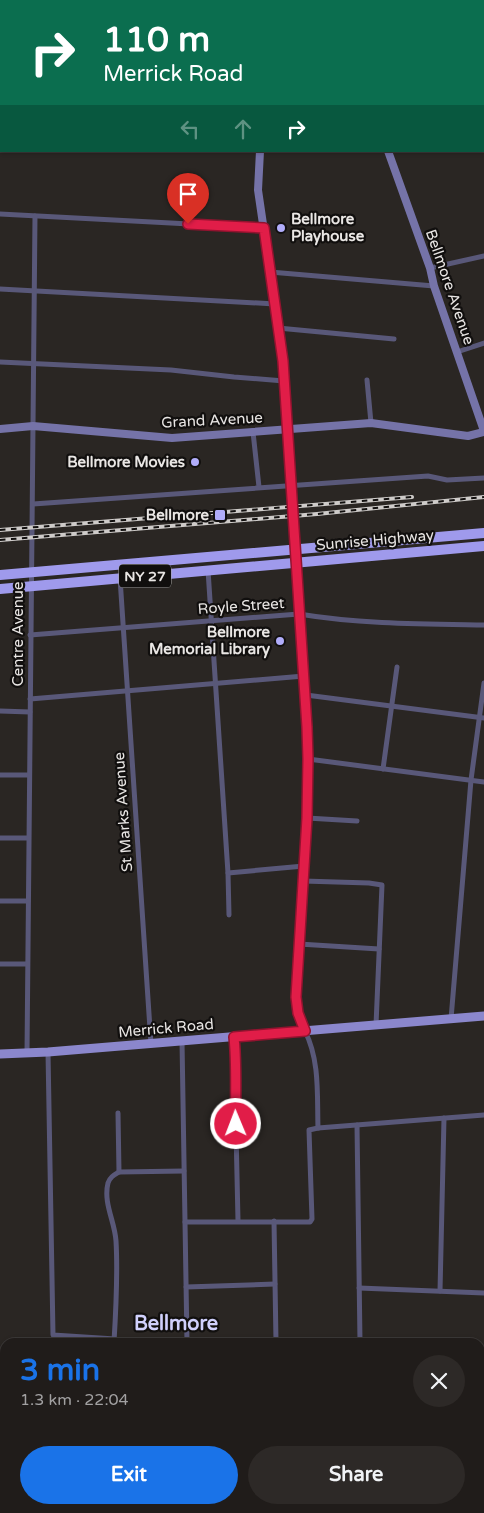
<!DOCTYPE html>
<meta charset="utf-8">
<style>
:root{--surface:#201c1a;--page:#2d2927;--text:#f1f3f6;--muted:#a2a1a2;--line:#3d3a39;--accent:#1a73e8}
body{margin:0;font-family:"Varela Round",sans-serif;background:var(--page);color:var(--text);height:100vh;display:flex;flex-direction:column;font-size:19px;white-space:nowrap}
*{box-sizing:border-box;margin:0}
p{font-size:16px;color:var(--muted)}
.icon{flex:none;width:28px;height:28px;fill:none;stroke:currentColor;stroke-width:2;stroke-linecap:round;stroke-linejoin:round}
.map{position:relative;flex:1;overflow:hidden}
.details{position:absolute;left:0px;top:1338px;width:485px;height:176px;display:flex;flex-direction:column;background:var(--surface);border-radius:15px 15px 0 0;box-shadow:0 1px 4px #0004,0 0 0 1px var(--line)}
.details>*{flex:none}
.banner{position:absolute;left:0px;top:0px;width:485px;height:152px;box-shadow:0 1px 4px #0004,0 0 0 1px var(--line);background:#0b6e4f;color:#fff;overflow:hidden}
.pin{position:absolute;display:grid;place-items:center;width:42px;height:42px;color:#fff;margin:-51px -21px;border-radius:50% 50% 50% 0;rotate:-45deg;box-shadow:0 0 5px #0007}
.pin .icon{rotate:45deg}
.me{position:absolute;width:55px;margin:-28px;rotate:359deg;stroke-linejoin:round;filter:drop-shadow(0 0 4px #0008)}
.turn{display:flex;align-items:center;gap:18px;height:105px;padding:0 20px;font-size:22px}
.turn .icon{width:65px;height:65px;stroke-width:2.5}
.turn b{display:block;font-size:35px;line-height:42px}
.lanes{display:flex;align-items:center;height:48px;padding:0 20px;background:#0003;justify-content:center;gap:25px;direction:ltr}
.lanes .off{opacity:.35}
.round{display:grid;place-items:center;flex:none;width:52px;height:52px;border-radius:26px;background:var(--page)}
.summary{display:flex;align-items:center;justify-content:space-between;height:85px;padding:0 20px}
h1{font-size:30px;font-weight:800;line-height:38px;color:var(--accent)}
.button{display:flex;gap:10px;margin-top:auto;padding:10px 20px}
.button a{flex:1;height:58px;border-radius:30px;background:var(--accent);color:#fff;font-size:20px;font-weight:800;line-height:58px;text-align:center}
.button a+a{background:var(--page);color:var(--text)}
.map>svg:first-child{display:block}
</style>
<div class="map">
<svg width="484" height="1513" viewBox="0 0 484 1513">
<rect width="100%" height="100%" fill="#2a2623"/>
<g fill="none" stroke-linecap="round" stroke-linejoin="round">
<g stroke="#595879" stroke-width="5">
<polyline points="476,0 476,1"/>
<polyline points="155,1 156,0"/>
<polyline points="484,102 484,103"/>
<polyline points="0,118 1,118"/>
<polyline points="0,214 264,228"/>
<polyline points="430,268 484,256"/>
<polyline points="270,272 434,286"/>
<polyline points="0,289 275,304"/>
<polyline points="278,328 394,339"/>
<polyline points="457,352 484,343"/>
<polyline points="0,362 171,370 234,377 284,381"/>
<polyline points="367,380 371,423"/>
<polyline points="253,432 259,487"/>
<polyline points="33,504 428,476 447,480 484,478"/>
<polyline points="208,570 228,873 229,915"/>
<polyline points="120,578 151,1044"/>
<path d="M30,635l269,-21c59,10 125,10 185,11"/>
<polyline points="306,695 484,718"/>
<polyline points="30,699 304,676"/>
<polyline points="0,711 30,712"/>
<polyline points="308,759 484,782"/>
<polyline points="383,769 397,667"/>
<polyline points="0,775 29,775"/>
<polyline points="307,818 357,821"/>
<polyline points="0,838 28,838"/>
<polyline points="228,873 304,866"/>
<polyline points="303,881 369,883 382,885 376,1025"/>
<polyline points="0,901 28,901"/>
<polyline points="299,944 379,949"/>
<polyline points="0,964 27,964"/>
<polyline points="451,1019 471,780 484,683"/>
<path d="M305,1031c15,30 12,64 13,97"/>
<polyline points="234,1037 237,1065 235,1085 238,1221"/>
<polyline points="182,1041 187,1342"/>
<polyline points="48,1052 53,1335 115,1339"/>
<path d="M27,1053c2,-279 5,-558 8,-837"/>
<polyline points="118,1113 119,1172"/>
<polyline points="357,1125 360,1342"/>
<polyline points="274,1221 276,1342"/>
<polyline points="185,1222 310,1222 312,1219 309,1130 318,1128 484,1115"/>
<polyline points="186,1287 275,1284"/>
<polyline points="359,1288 484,1293"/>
<polyline points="440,1291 444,1118"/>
<path d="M114,1342c2,-33 4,-68 2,-101 -1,-19 -13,-38 -8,-58 2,-6 6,-8 11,-11l65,-1"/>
<polyline points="480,1445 484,1446"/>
<polyline points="0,1503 5,1503"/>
<polyline points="190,1509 190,1513"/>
<polyline points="279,1509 279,1513"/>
<polyline points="352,1509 399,1513"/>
<polyline points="103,1513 103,1509"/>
</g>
<g stroke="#7573a8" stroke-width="8">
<polyline points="336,0 336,1"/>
<polyline points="260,151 258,190 283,361 307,726 308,759 307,818 296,997 298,1013 305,1031"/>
<polyline points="388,151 430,268 434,286 484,431"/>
<polyline points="0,429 33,426 172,438 371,423 468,436 484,432"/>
</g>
<polyline stroke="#8b87cc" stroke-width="9" points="0,1054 48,1052 484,1016"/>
<g stroke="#9f9aec" stroke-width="10">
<polyline points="0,575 484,533"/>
<polyline points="0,589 484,546"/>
</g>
<defs>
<g id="rail">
<polyline points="0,530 412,497"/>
<polyline points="0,540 317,514 484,497"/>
</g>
</defs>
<use href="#rail" stroke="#cecbc9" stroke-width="4"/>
<use href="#rail" stroke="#110f0e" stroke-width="2" stroke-dasharray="5.5" stroke-linecap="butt"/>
</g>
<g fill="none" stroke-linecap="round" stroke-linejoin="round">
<defs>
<path id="route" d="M188,224l76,4 19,133 24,366 1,32 -1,59 -11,179 2,16 7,18 -71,6c3,29 1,58 2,87"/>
</defs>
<use href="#route" stroke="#92132f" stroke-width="12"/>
<use href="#route" stroke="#e11d48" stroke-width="9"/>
</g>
<g fill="#b1adfa" stroke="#110f0e" stroke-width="2">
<circle cx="281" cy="228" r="5"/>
<circle cx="195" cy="462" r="5"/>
<rect x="214" y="509" width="12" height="12" rx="2.5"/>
<circle cx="280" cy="641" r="5"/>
</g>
<g text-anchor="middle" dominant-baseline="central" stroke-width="4.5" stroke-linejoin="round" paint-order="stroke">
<rect fill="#110f0e" stroke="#a8a6a4" stroke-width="1" x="119" y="564.5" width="52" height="23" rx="4"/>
<g font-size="14" font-weight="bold" fill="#e9e6e4">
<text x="145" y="576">NY 27</text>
</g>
<g font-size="15" font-weight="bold" fill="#e9e6e4" stroke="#110f0e" text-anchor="end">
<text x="291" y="219" text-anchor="start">Bellmore<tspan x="291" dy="17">Playhouse</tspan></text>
<text x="185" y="462">Bellmore Movies</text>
<text x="209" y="515">Bellmore</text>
<text x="270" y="632">Bellmore<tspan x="270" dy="17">Memorial Library</tspan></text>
</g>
<g font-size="15" fill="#e9e6e4" stroke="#110f0e">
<text transform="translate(450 287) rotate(71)">Bellmore Avenue</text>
<text transform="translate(212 420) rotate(-3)">Grand Avenue</text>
<text transform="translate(375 540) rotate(-5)">Sunrise Highway</text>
<text transform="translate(241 606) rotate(-4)">Royle Street</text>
<text transform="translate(18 634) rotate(-90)">Centre Avenue</text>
<text transform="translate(123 812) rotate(-94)">St Marks Avenue</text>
<text transform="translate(166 1028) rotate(-5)">Merrick Road</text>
</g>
<g font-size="20" font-weight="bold" fill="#d0d0fc" stroke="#110f0e">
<text x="176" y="1324">Bellmore</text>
</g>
</g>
</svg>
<div class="pin" style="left:188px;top:224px;background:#d93025"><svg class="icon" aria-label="arrive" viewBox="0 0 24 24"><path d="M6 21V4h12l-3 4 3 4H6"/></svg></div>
<svg class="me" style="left:236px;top:1124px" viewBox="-20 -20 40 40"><circle r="17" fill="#e11d48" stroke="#fff" stroke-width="3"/><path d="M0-11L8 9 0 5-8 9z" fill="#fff"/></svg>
<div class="banner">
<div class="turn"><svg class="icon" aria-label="right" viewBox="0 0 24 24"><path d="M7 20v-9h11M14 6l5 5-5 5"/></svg><div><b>110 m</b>Merrick Road</div></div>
<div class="lanes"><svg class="icon off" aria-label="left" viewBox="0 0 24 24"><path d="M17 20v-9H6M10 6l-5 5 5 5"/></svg><svg class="icon off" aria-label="ahead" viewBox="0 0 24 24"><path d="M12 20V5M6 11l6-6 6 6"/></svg><svg class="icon" aria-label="right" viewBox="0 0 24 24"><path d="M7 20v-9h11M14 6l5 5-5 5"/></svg></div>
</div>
<section class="details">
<div class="summary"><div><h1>3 min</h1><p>1.3 km · 22:04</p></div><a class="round"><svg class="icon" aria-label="close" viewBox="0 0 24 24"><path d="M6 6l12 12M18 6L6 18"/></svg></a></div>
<div class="button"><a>Exit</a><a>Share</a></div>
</section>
</div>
